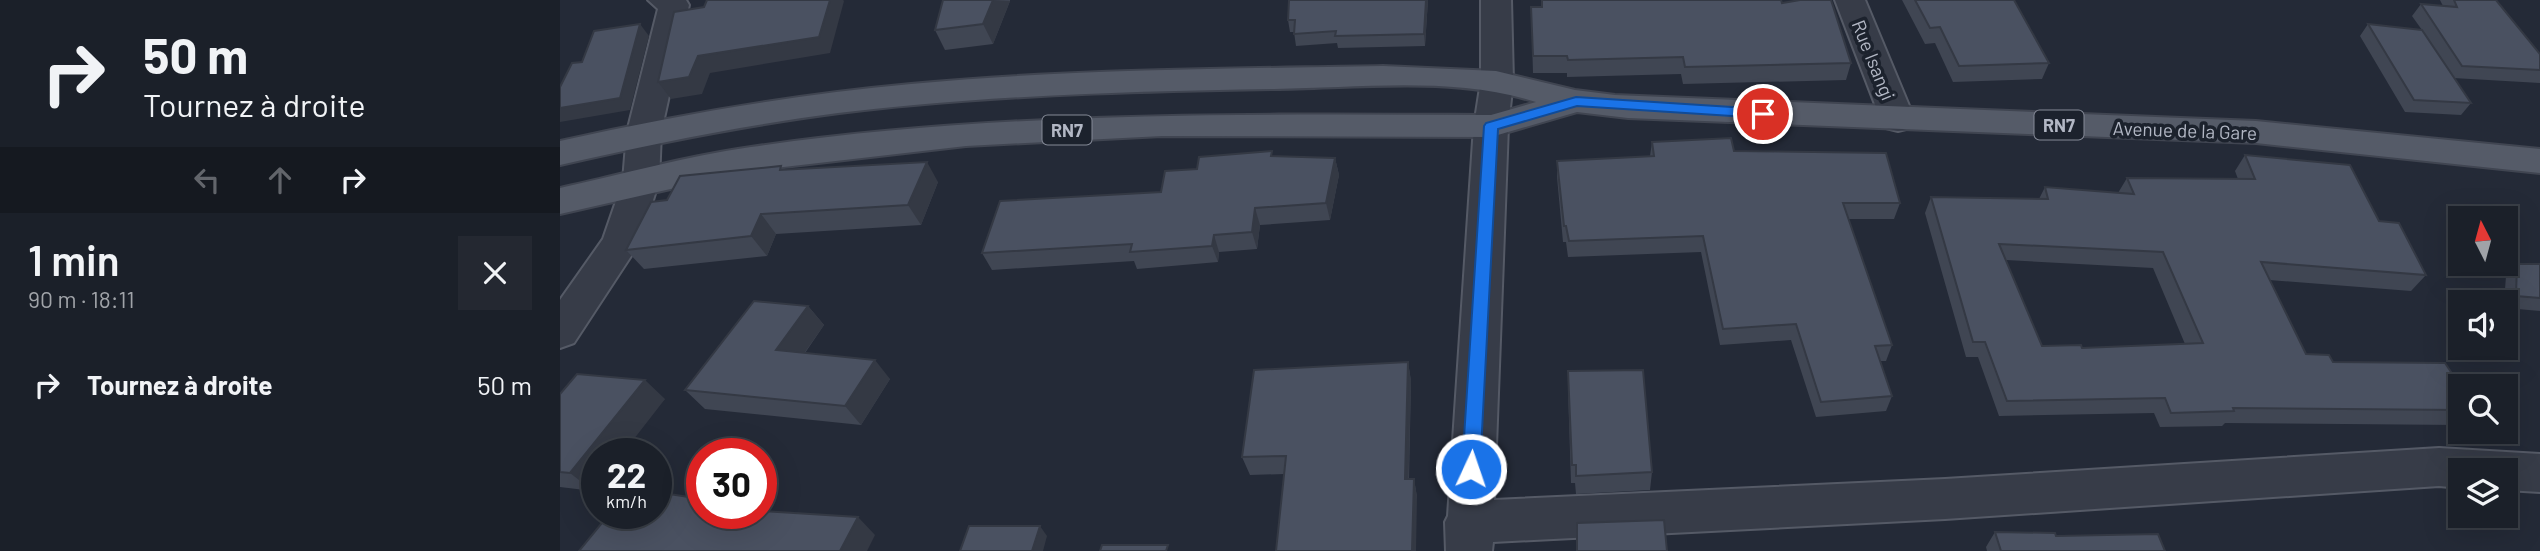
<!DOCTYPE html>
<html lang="fr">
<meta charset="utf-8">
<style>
:root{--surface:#1b2029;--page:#242831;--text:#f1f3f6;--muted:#a0a3a8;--line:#393e46}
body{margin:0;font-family:Barlow,sans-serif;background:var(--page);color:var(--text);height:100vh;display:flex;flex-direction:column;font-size:26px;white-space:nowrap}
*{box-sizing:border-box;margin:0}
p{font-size:23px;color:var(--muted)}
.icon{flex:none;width:38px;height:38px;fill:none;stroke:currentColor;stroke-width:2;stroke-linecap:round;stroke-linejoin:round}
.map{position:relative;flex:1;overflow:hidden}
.details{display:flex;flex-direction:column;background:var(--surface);width:560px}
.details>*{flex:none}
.guide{background:#1b2029;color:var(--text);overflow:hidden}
.needle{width:46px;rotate:354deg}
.controls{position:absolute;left:1888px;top:206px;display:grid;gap:14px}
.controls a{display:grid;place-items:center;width:70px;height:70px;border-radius:0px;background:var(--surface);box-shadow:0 7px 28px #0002,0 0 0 2px var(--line);font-size:35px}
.speed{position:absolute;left:21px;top:438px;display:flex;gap:14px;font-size:35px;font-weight:700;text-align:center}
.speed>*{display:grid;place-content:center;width:91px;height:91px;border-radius:50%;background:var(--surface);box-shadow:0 7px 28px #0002,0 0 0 2px var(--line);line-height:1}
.speed small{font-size:18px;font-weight:400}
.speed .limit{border:10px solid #d22;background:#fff;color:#111}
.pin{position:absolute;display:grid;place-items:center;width:60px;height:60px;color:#fff;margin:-30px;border:4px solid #fff;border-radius:50%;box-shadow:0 2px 7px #0007}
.me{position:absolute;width:77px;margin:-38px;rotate:3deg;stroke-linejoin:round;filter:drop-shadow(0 0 5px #0008)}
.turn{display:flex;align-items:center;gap:24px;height:147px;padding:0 28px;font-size:32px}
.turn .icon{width:91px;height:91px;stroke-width:2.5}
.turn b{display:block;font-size:49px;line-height:60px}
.lanes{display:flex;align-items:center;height:66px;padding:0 28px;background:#0003;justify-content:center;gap:35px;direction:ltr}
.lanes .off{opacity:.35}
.round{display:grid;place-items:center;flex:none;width:74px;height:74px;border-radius:0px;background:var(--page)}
.head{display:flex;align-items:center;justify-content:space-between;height:119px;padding:0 28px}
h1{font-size:42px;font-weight:600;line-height:52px}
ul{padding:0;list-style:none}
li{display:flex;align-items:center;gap:21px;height:105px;padding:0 28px}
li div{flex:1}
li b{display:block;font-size:26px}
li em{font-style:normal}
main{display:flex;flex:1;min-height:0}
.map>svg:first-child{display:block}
</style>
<main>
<section class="details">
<div class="guide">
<div class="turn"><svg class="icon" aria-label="right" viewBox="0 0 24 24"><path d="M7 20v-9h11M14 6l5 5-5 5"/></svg><div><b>50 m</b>Tournez à droite</div></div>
<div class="lanes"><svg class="icon off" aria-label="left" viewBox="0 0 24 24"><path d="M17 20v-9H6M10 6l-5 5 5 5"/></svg><svg class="icon off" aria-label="ahead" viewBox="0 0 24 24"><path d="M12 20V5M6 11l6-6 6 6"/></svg><svg class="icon" aria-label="right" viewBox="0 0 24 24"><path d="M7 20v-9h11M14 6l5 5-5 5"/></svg></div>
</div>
<div class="head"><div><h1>1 min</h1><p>90 m · 18:11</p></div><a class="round"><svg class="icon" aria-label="close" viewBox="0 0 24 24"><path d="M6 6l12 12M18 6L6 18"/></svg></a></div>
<ul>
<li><svg class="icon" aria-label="right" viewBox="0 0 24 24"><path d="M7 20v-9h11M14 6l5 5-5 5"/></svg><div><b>Tournez à droite</b></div><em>50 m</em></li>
</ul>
</section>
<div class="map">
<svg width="1980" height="551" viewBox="0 0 1980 551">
<rect width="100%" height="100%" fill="#242a37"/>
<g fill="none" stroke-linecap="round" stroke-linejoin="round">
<defs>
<g id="street">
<polygon points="88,0 126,0 129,5 101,132 99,181 89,213 73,253 14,343 0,348 0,300 43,239 63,181 67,132 98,9"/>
<polygon points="921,0 951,0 953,81 948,126 934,500 1385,479 1879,448 1980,454 1980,492 1946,490 1946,471 1900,471 1900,488 1879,486 1385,519 933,542 932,551 886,551 885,522 888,516 914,126 921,81"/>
<polygon points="1275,0 1305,0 1355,120 1350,128 1338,131 1326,128 1321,120"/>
</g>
<path id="primary" d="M823,66l113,5 79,19 40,5 641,26 284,28v24l-284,-30 -628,-25 -51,-6 -86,25 -329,-1 -196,10 -216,25 -190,43v-26c63,-14 127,-32 191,-41 245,-36 493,-33 740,-32l45,-13c-83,-26 -176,-14 -262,-13 -121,2 -240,5 -360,16 -119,10 -237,33 -354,60v-24c116,-26 232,-46 351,-57 157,-15 315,-15 472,-18z"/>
</defs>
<use href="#street" stroke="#555a66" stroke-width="4"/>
<use href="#primary" stroke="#404551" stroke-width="4"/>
<use href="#street" fill="#373c48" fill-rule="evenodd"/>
<use href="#primary" fill="#555b68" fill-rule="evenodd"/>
</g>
<g fill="#404653" fill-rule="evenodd">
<polygon points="383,0 450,0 450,1 433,44 385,50 375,30"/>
<polygon points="868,0 865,46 778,48 777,43 736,46 734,32 730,32 728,20"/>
<polygon points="1342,0 1454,0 1489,63 1482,79 1393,82 1375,43 1365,44"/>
<polygon points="1880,0 1936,0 1980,54 1980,83 1893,78 1911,103 1901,115 1845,112 1800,36 1808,24 1862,30 1852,16 1861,4 1883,6"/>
<polygon points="1222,3 1291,63 1286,80 1123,84 1121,74 1007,77 1007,73 973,73 971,7"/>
<polygon points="1092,142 1174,151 1340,203 1334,219 1288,219 1332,345 1326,361 1320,361 1332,396 1326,411 1256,417 1231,340 1160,345 1141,252 1008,257 1006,242 1003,242 997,177 997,161 1090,156"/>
<path d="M1685,155l134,66 47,54 -15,16 -142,-11 37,74 27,8 128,25 -1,37 -1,1 -234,-2 -3,3 -62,1 -6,-14 -155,3 -21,-59h-12l-41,-144 6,-16 108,2 6,-12 73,6 9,-15 111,1 -3,-8zM1446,260l147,8 32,76 -103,4 -40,-2z"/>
<polygon points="713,156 775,158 779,175 770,220 700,225 697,249 659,252 658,262 577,269 574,261 432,270 422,253 601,192 637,169"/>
<polygon points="223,169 378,182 361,225 216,234 207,256 84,269 66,250 107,200"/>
<polygon points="1957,264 1980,264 1980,311 1946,308 1946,303 1944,303 1946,276"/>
<polygon points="248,306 264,325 245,353 330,379 301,425 145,409 125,390"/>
<polygon points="848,362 851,381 849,479 854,479 857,497 724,474 690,475 682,457"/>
<polygon points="1008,371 1092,472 1090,490 1016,494 1015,483 1011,483 1008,390"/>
<polygon points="0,394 105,399 37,453 37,486 33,491 0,487"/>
<polygon points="1435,532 1496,536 1605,551 1427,551 1426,547"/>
</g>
<g fill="#343944">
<polygon points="270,0 283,0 284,1 270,53 150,73 142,94 111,99 98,82 138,56"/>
<polygon points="433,0 450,1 433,44 423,24"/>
<polygon points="866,0 868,0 865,46 864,34"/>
<polygon points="80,24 89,36 70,110 0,122 0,108"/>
<polygon points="775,158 779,175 770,220 766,203"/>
<polygon points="367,162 378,182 361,225 348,205"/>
<polygon points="695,208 700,225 697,249 692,232"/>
<polygon points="201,214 216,234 207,256 191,236"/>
<polygon points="654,235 659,252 658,262 652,246"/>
<polygon points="248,306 264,325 233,369 216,350"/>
<polygon points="315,360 330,379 301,425 285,406"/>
<polygon points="848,362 851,381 848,497 845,479"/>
<polygon points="85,380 105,399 63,453 37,453 37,486 33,491 10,473"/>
<polygon points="854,479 857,497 856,551 852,551"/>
<polygon points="142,499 142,513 136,507"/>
<polygon points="298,517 315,535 307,551 280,551"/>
<polygon points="480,526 487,536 483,551 472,551"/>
</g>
<g fill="#4a5161" stroke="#343944" stroke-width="2" fill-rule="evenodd">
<polygon points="147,0 270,0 259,37 138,56 129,77 98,82 114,12 144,7"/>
<polygon points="383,0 433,0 423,24 375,30"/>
<polygon points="729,0 866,0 864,34 775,36 776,31 734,34 735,20 728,20"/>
<polygon points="982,0 1221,0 1222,3 1240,0 1271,0 1291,63 1125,67 1123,57 1008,60 1007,56 973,56 971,7 982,7"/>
<polygon points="1355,0 1454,0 1489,63 1399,66 1380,27 1370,28"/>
<polygon points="1894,0 1936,0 1980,54 1980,70 1902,66 1861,4 1897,7"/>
<polygon points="80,24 60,98 0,108 0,87 12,63 22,62 34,31"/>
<polygon points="1808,24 1862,30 1911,103 1854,100"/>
<polygon points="1171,138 1174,151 1326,153 1340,203 1283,203 1332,345 1315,346 1332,396 1261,402 1236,324 1163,329 1143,236 1009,241 1006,226 1004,226 997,161 1094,156 1092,142"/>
<polygon points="712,151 711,156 775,158 766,203 695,208 692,232 654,235 652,246 570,252 572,244 422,253 440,201 601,192 605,171 637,169 639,157"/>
<path d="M1685,155l105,10 29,56 20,2 27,52 -165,-13 45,92 23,1 4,7 112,1 16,24 -1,23 -227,-2 1,3 -63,2 -6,-15 -158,3 -22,-59h-12l-42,-145 117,2 -3,-12 89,7 -7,-16 128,1zM1439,244l164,8 40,91 -121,5 -1,-3 -39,1z"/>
<polygon points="367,162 348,205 201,214 191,236 66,250 91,202 107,200 120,176 221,166 220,170"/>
<polygon points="1957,264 1980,264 1980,298 1956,296"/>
<polygon points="194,301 248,306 216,350 315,360 285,406 125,390"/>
<polygon points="848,362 845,479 854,479 852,551 716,551 726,456 682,457 694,370"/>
<polygon points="1083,370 1092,472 1016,476 1016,465 1012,465 1008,371"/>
<polygon points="17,374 85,380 10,473 0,472 0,394"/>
<polygon points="96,492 142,499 136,507 142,508 142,513 201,513 201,511 298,517 280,551 19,551 50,513 96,513"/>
<polygon points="1104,520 1107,551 1017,551 1017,523"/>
<polygon points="409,526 480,526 472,551 400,551"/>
<polygon points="1435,532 1495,533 1496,536 1598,534 1605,551 1441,551"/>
<polygon points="542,545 608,545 606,551 540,551"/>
</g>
<polygon fill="#1a73e8" stroke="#114b97" stroke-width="2" points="1016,97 1203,109 1210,114 1203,118 1017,106 938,129 920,469 918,475 905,475 902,469 924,126 926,123"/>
<g text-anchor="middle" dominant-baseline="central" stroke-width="7" stroke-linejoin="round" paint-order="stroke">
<g fill="#1c222d" stroke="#858a97" stroke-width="2">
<rect x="1474.5" y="110.5" width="49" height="29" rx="5"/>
<rect x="482.5" y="115.5" width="49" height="29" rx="5"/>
</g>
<g font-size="18" font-weight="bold" fill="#b2b7c4">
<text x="1499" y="125">RN7</text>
<text x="507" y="130">RN7</text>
</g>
<g font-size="19" fill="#b2b7c4" stroke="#1c222d">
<text transform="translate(1314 60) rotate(68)">Rue Isangi</text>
<text transform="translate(1625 130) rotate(2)">Avenue de la Gare</text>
</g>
</g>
</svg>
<div class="controls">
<a><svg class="needle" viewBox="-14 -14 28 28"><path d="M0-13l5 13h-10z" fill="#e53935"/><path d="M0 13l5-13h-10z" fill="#a0a3a8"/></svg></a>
<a><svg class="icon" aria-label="sound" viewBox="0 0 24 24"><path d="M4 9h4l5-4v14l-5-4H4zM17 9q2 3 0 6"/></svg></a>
<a><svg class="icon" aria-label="search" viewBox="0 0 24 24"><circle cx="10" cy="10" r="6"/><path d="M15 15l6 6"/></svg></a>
<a><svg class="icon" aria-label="layers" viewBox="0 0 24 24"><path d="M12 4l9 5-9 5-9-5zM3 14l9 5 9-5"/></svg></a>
</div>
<div class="speed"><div>22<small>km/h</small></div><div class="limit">30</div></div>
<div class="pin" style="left:1203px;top:114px;background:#d93025"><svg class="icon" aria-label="arrive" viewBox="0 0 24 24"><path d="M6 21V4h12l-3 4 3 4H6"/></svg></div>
<svg class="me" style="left:911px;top:469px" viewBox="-20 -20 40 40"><circle r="17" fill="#1a73e8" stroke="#fff" stroke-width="3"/><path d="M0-11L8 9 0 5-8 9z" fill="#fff"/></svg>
</div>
</main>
